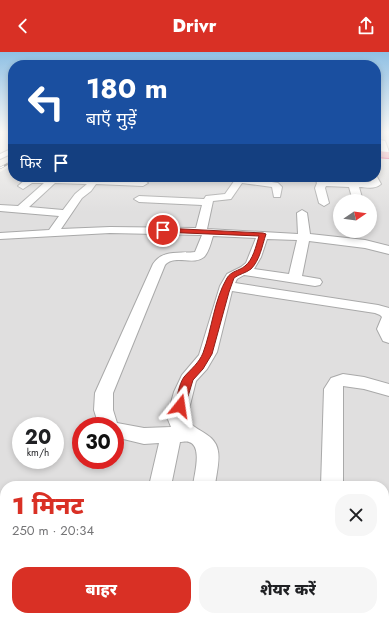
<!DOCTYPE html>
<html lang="hi">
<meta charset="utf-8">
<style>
:root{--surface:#fff;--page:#f6f6f6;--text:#202124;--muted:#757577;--accent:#d93025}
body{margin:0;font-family:Jost,"Noto Sans Devanagari",sans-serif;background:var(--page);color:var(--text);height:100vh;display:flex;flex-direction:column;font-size:15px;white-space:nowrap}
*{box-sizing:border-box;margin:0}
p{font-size:13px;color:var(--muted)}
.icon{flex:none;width:22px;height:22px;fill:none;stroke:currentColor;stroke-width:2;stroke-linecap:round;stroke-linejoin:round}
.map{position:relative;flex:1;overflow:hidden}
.side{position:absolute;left:0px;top:429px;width:389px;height:140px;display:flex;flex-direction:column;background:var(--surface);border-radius:16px 16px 0 0;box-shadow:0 2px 6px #0003}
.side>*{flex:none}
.guide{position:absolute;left:8px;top:8px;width:373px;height:122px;border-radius:16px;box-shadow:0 2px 6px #0003;background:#1a4fa0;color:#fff;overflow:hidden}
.needle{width:26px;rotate:77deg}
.fabs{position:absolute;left:333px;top:142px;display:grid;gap:8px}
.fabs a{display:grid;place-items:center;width:44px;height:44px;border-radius:50%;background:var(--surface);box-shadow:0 2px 6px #0003;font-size:20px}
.speed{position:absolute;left:12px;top:365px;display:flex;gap:8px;font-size:20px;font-weight:700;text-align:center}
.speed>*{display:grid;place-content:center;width:52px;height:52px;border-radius:50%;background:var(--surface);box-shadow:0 2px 6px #0003;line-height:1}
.speed small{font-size:10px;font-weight:400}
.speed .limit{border:6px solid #d22;background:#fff;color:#111}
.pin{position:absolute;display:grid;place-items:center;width:34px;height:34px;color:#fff;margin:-17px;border:2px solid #fff;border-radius:50%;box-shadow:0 1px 4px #0007}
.me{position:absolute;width:44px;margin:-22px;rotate:15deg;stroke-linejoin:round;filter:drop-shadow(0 0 3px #0008)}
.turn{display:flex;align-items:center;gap:14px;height:84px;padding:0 12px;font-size:18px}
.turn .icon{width:52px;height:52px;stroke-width:2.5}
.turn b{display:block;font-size:28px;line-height:34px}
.then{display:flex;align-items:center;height:38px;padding:0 12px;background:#0003;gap:8px;font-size:15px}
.round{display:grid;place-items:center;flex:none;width:42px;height:42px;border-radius:16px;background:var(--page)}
.summary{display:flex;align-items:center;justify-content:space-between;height:68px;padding:0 12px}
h1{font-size:24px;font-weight:800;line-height:30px;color:var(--accent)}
.action{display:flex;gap:8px;margin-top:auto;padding:8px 12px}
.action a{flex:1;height:46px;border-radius:16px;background:var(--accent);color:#fff;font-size:16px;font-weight:800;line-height:46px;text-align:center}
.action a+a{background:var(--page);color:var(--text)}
header{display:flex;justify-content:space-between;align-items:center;height:52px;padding:0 12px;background:var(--accent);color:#fff;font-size:18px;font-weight:800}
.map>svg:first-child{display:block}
</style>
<header><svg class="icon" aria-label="back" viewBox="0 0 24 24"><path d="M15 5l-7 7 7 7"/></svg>Drivr<svg class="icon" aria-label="share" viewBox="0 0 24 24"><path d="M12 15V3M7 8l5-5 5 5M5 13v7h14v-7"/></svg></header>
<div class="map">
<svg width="389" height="569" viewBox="0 0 389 569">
<rect width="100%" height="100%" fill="#f2efe9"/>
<path fill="#e0dfdf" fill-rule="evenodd" d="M376,80h13v489h-389v-449l13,-7v12h363zM340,149h30v30h-30zM21,374h34v34h-34zM81,374h34v34h-34zM5,434h379v130h-379z"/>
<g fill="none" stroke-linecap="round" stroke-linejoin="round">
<defs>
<g id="street">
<polygon points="376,87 385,89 389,100 389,105 383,105 379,92 376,91"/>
<polygon points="13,96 13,101 0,107 0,102"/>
<path d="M376,123l5,9c-6,6 -15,3 -22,3l4,14h-10l-4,-14 -23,-1 -1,2 4,15 -5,3 -5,-3 -4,-15 2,-5 -3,-6h8l3,3 46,2 -2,-5h7z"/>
<path d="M34,125l57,2 1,-2h9l-1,2 43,1 5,3 -5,3 -47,-2 -5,7 -9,7 -21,31 49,-2 86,1 6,-23 -63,-3 -5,-3 5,-3 65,3 2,-3 19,-2 12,-17h8v1l33,5 4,4 -2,10h-6l-2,-10 -30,-4 -11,16 -18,2 -6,28 91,5 -1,-21 5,-3 5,3 3,21 55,6 24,6v8l-24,-6 -56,-7 -7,35 18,3 2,3 -2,3 -5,1 -71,-11 -7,4 -2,4 143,22 11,3v35l-6,-2 -6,-12 5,-12 -2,-2 -5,-2 -143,-22 -15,61 -10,17 -11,12 -9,36c3,14 28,14 31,34 2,10 -2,24 -3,35h-22c1,-11 10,-40 -4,-44 -2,-1 -7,0 -9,0l-9,44h-22l10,-43 -15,1 -29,-7v-11h-16l-5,-16 1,-17 58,-129c10,-15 26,-10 42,-12l7,-17 -92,-2 -110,6v-6l49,-3 10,-14 -59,-5v-6l18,1 26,-23h-12l-9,6 -5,-3 8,-7zM55,131l32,1 -12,10 -12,16 -34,-3zM213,184l43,2 -10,25 -5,4 -14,7 -7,12 -21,69 -17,20 -8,17 -7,25 4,10 -27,1 -27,-5 -4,-13v-17l52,-128c10,-11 28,1 39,-8 5,-5 7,-15 9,-21zM267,187l30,1 -8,34 -35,-5 7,-12z"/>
<polygon points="343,322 364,325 389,332 389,344 364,337 343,334 343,434 321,434 324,337 331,326"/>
<polygon points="384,475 389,476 389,498 384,497"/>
</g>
<polygon id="highway" points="376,99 389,100 389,106 376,105"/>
</defs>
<use href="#street" stroke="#a9a9a9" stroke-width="2"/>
<use href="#highway" stroke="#dc2a67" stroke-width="2"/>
<use href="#street" fill="#fff" fill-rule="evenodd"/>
<use href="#highway" fill="#e892a2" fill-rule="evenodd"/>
<defs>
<polyline id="rail" points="0,116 13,109"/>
</defs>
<use href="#rail" stroke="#707070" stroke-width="2"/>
<use href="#rail" stroke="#fff" stroke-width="1.5" stroke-dasharray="4.5" stroke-linecap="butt"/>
</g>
<linearGradient id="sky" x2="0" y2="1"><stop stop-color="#8fc0e4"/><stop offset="0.5" stop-color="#f9f8f5"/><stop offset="1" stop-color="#f9f8f5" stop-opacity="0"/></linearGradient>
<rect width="389" height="160" fill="url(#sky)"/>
<path fill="#d93025" stroke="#8d1f18" d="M163,176l100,5 3,1c-4,12 -6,26 -15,35 -5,4 -12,5 -17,9l-5,14 -17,62 -9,15 -10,11 -8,26 -1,2h-8l-1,-2c2,-9 4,-22 9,-29 7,-8 15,-14 19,-24 9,-24 11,-53 24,-75 4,-7 12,-7 18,-12 8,-6 11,-20 14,-30l-99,-4v-3z"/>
</svg>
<div class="fabs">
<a><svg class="needle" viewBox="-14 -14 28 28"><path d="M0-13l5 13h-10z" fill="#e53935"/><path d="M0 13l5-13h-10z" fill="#757577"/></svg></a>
</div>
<div class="speed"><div>20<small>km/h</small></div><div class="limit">30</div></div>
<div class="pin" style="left:163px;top:178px;background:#d93025"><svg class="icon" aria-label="arrive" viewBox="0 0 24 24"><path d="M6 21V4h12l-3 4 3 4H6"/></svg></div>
<svg class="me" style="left:180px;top:354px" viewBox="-20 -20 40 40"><path d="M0-17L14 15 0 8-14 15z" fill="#d93025" stroke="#fff" stroke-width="4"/></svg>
<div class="guide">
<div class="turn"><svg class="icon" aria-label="left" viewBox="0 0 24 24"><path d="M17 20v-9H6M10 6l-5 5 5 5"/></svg><div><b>180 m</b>बाएँ मुड़ें</div></div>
<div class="then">फिर<svg class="icon" aria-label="arrive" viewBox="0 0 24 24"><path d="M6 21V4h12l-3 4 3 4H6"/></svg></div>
</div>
<section class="side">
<div class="summary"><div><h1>1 मिनट</h1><p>250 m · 20:34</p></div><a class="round"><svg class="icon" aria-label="close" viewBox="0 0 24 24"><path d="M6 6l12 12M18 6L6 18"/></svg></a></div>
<div class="action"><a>बाहर</a><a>शेयर करें</a></div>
</section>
</div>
